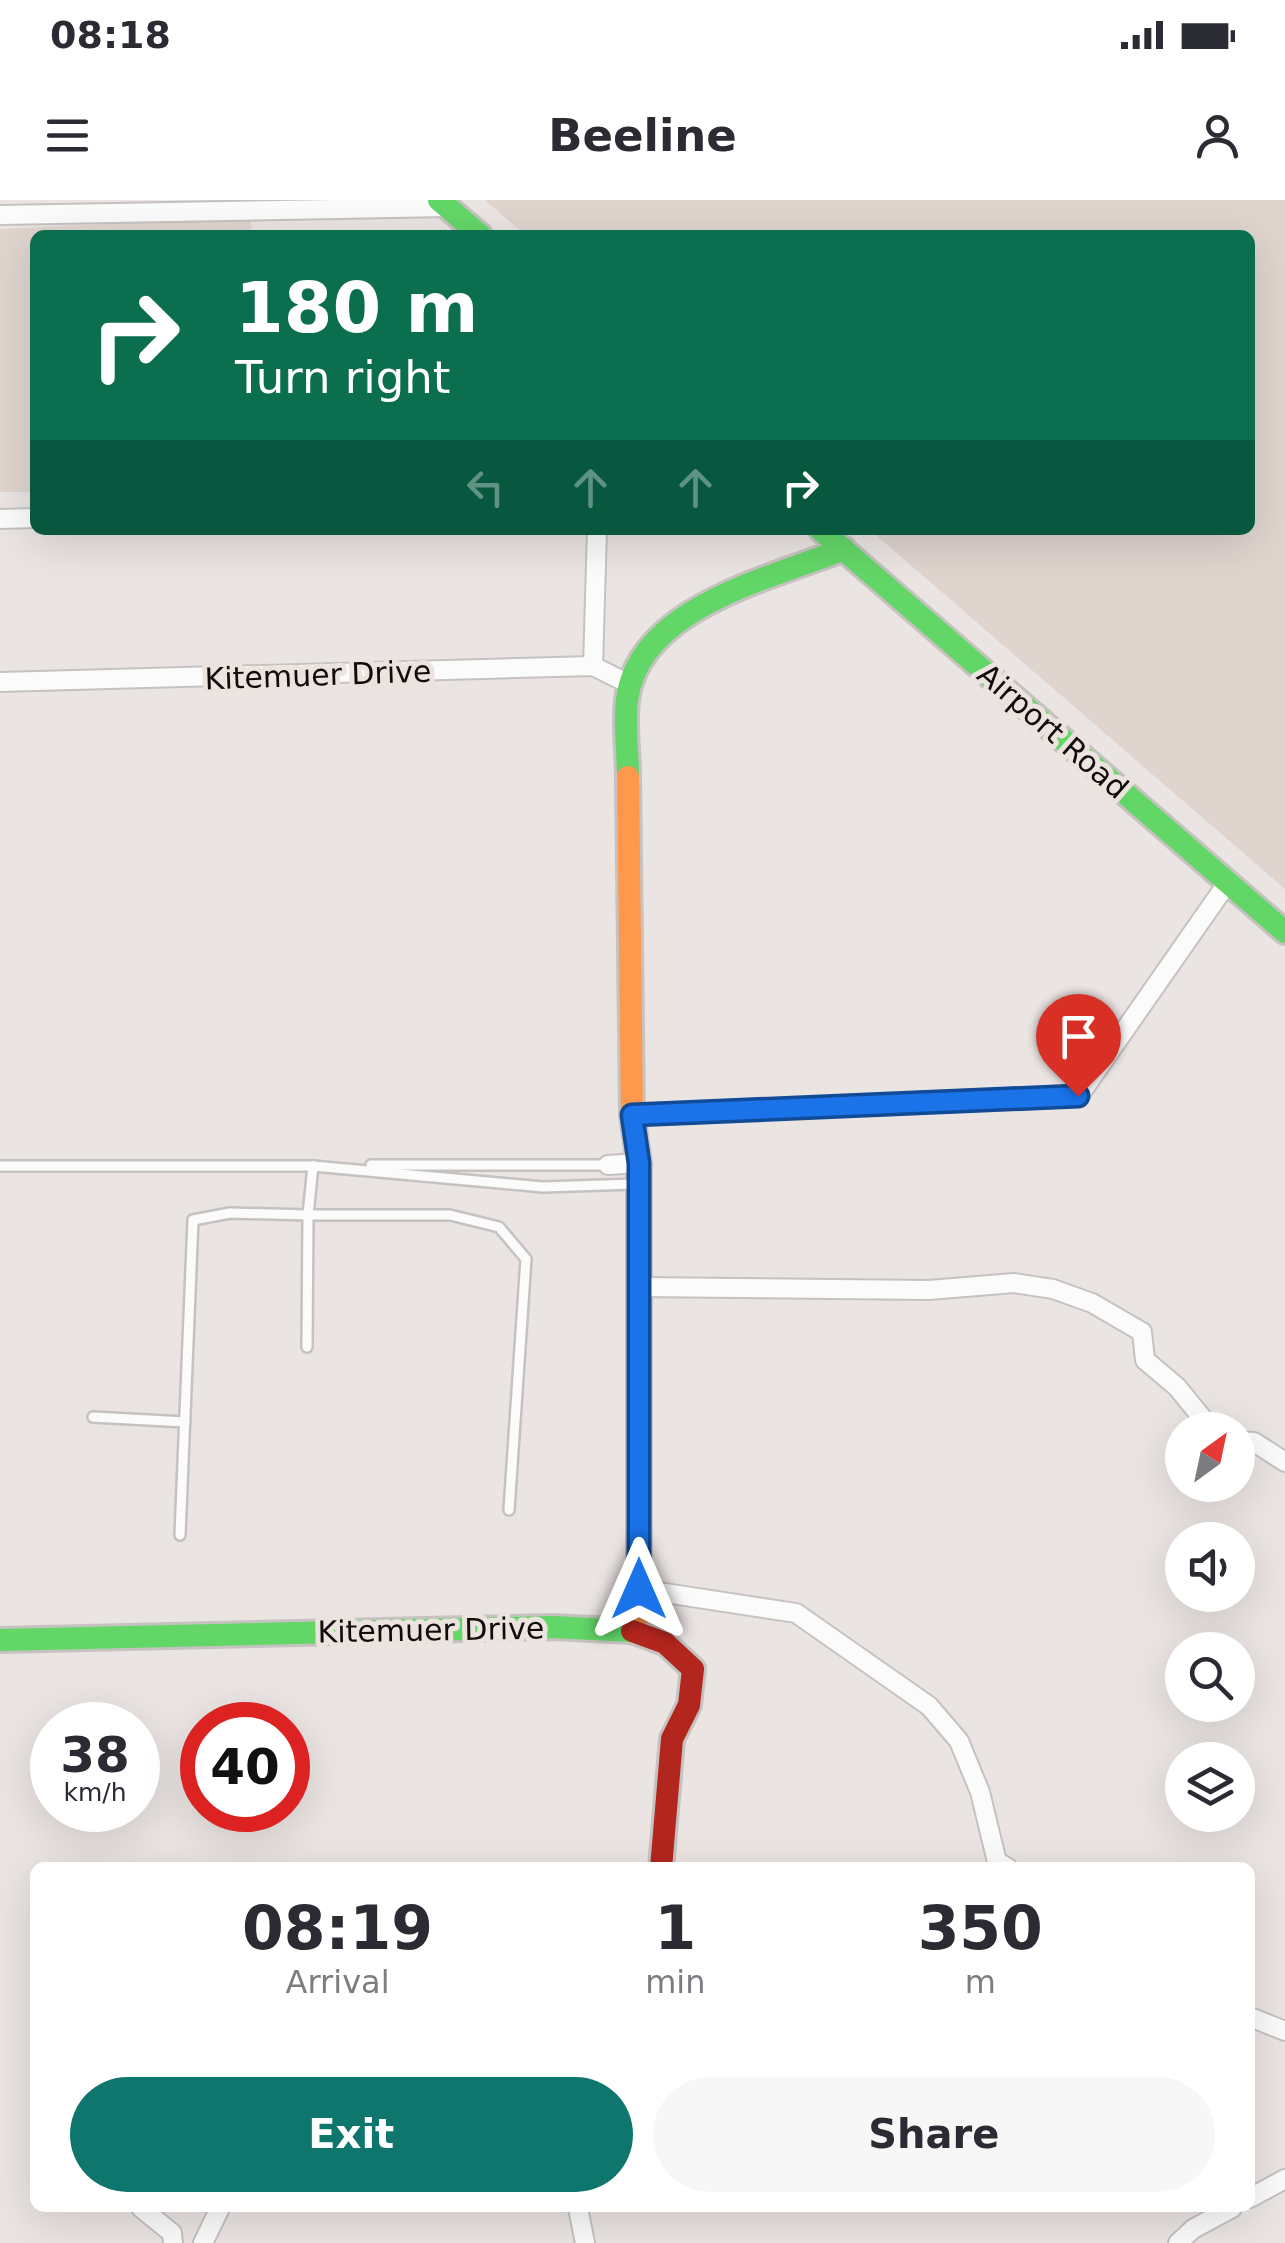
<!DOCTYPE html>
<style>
:root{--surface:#fff;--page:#f7f7f7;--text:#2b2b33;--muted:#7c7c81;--accent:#0f766e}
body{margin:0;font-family:"DejaVu Sans",sans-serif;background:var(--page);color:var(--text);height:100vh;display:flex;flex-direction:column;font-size:38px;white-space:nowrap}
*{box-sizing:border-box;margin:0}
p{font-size:32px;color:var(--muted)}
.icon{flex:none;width:55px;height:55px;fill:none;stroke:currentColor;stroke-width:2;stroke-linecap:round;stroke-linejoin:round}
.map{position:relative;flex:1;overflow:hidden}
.sheet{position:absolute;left:30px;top:1662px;width:1225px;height:350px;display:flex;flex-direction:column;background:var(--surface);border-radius:15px;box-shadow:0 10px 40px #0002}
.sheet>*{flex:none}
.top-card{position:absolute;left:30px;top:30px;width:1225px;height:305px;border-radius:15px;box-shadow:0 10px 40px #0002;background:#0b6e4f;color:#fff;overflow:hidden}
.needle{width:65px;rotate:33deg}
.fabs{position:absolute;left:1165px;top:1212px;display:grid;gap:20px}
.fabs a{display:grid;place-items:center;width:90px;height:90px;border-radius:50%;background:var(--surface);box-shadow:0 10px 40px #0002;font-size:50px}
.speed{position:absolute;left:30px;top:1502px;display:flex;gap:20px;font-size:50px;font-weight:700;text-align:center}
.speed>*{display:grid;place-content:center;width:130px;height:130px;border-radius:50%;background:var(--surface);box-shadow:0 10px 40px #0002;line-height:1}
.speed small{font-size:25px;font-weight:400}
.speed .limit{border:15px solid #d22;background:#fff;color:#111}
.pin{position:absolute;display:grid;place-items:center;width:85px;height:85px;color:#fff;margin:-102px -42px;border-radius:50% 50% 50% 0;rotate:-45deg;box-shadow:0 0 10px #0007}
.pin .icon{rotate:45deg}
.me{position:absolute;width:110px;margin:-55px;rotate:0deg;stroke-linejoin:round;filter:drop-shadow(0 0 8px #0008)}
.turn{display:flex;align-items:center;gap:35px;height:210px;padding:0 40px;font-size:45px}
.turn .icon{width:130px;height:130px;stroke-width:2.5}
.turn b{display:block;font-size:70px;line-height:85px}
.lanes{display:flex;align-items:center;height:95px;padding:0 40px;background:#0003;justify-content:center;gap:50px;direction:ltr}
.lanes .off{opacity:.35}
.eta{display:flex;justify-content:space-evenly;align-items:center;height:170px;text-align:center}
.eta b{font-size:60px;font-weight:700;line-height:70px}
.action{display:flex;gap:20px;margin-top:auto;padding:20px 40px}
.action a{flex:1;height:115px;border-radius:60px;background:var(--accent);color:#fff;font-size:40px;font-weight:700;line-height:115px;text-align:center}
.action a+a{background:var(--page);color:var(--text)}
.status{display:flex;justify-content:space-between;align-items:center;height:70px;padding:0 50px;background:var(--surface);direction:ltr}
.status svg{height:28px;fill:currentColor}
header{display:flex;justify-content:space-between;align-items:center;height:130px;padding:0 40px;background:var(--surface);font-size:45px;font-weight:700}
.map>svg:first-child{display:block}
</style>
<div class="status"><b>08:18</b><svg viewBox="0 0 49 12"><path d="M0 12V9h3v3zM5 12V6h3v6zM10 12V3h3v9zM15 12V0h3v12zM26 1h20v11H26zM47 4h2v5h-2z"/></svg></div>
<header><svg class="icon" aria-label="menu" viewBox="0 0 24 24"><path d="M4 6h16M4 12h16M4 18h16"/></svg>Beeline<svg class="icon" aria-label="person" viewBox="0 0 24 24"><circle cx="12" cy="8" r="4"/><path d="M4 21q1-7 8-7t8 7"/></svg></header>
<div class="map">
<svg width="1285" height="2043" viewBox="0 0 1285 2043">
<rect width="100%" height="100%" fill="#eae4e2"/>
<g fill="#dfd4ce">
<polygon points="485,0 1285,0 1285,689 870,330 1250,330 1250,35 525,35"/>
<polygon points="251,17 251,35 35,35 35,292 0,292 0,29"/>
</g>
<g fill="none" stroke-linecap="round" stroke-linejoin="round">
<defs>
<g id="lane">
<polyline points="371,965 608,965"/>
<polyline points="0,966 315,966"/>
<polyline points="93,1217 185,1222"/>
<polyline points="509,1310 526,1059 499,1027 450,1015 308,1015 313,966 543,987 634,984"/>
<polyline points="180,1335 193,1020 230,1013 308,1015 307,1147"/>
</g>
<g id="street">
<polyline points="0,15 448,7"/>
<polyline points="0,319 35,318"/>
<polyline points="593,466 597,330"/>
<polyline points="0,482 593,466 631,485"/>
<polyline points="632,915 1078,897 1228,682"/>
<polyline points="608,965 639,963"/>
<polyline points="638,1087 929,1090 1014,1083 1053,1089 1092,1103 1142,1132 1145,1160 1177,1187 1212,1230"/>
<polyline points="1238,1241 1254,1242 1285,1262"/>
<polyline points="639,1389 796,1413 929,1506 959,1541 980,1592 997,1662 1008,1668"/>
<polyline points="1250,1817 1285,1831"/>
<polyline points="1250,1998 1285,1979"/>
<polyline points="141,2008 172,2033 173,2043"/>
<polyline points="578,2008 585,2043"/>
<polyline points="203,2043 220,2008"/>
<polyline points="1178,2043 1193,2029 1232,2008"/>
</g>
<g id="fast">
<polyline points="439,0 480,35"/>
<polyline points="821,330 1285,732"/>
<path d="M628,577c0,-25 -4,-52 -1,-77 11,-93 145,-122 217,-151"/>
<polyline points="0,1440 553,1427 632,1431"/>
</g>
<polyline id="slow" points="628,577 632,915 639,963 639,1389 635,1430"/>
<polyline id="jam" points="632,1431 665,1443 693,1469 689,1505 672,1539 661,1668"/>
</defs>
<use href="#lane" stroke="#c6c2c0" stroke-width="14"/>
<use href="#street" stroke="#c6c2c0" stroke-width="22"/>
<use href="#fast" stroke="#c6c2c0" stroke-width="28"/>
<use href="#slow" stroke="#c6c2c0" stroke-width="28"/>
<use href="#jam" stroke="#c6c2c0" stroke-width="28"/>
<use href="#lane" stroke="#fcfbfb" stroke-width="9"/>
<use href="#street" stroke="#fcfbfb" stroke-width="18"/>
<use href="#fast" stroke="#63d668" stroke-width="22"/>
<use href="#slow" stroke="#ff974d" stroke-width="22"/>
<use href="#jam" stroke="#b3261e" stroke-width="22"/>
</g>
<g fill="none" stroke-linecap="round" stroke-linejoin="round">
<defs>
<polyline id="route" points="639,1389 639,963 632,915 1078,896"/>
</defs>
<use href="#route" stroke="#114b97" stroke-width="25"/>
<use href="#route" stroke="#1a73e8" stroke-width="18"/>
</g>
<g text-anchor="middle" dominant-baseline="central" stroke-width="10" stroke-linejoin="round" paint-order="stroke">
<g font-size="30" fill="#0f0c0b" stroke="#ede3de">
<text transform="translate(318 475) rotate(-2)">Kitemuer Drive</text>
<text transform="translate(1053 531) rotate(41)">Airport Road</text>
<text transform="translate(431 1430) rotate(-1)">Kitemuer Drive</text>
</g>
</g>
</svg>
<div class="fabs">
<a><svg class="needle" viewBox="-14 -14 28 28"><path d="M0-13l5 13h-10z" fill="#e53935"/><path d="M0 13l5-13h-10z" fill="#7c7c81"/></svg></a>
<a><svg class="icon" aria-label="sound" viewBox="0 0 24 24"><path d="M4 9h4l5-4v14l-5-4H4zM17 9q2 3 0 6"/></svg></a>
<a><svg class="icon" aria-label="search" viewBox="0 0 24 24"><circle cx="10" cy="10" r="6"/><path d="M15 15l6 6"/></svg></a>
<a><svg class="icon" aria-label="layers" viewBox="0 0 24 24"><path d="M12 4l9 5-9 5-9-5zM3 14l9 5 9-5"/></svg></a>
</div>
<div class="speed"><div>38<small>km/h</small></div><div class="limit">40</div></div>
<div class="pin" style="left:1078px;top:896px;background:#d93025"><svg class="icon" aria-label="arrive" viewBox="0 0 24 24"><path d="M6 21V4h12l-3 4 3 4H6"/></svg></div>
<svg class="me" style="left:639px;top:1389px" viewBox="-20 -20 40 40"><path d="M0-17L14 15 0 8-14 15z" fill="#1a73e8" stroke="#fff" stroke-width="4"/></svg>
<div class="top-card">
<div class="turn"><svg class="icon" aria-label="right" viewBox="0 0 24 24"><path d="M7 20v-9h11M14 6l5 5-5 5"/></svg><div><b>180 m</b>Turn right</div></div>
<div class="lanes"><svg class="icon off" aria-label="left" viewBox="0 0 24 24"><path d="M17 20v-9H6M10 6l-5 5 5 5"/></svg><svg class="icon off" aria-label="ahead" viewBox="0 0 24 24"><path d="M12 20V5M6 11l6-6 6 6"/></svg><svg class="icon off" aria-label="ahead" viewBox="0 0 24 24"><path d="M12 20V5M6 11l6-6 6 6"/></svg><svg class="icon" aria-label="right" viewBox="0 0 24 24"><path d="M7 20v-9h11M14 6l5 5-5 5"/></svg></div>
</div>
<section class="sheet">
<div class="eta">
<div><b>08:19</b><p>Arrival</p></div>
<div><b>1</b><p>min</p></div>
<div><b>350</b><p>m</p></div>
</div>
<div class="action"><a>Exit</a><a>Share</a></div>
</section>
</div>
